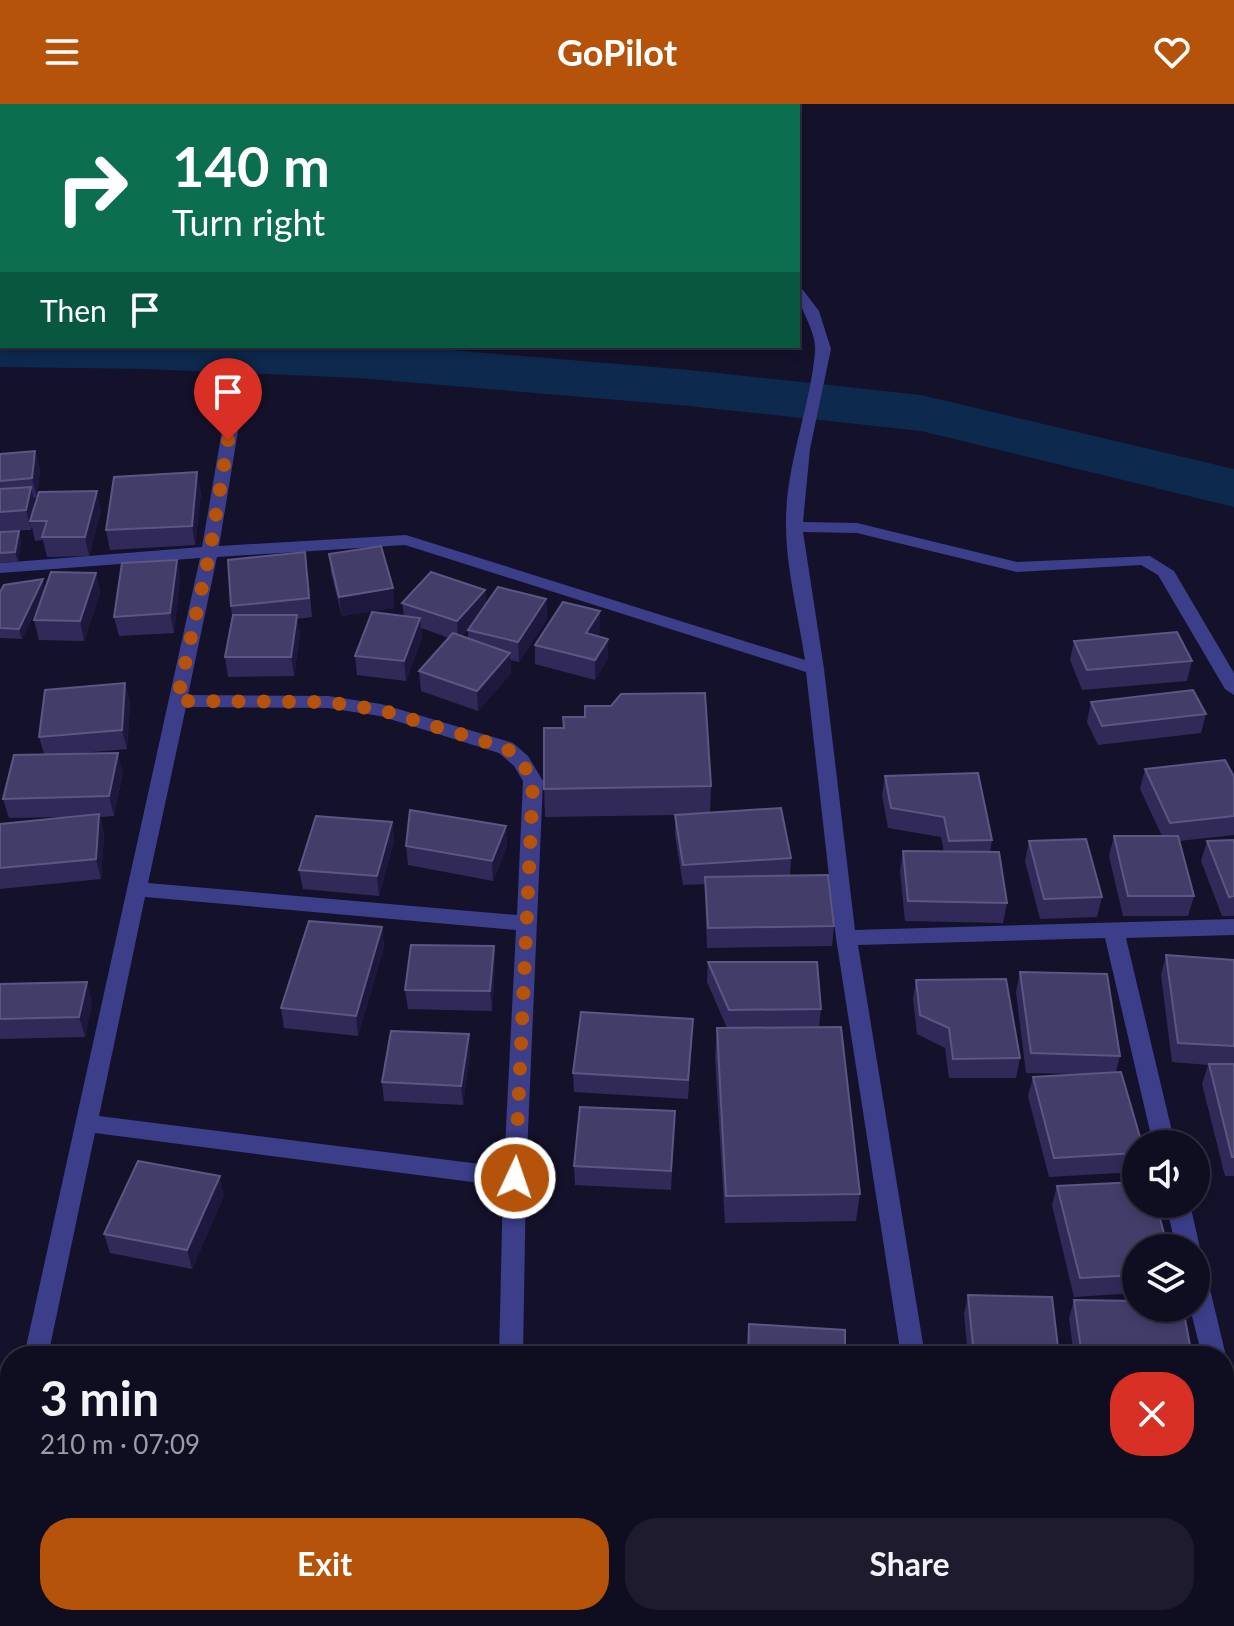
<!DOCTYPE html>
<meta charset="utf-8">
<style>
:root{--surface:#0f0d20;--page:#1d1b2d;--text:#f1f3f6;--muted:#9b9ca5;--line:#2f2d3e;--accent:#b45309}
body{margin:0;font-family:Lato,sans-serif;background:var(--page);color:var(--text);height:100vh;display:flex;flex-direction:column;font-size:30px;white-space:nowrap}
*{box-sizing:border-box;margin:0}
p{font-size:26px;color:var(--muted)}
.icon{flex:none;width:44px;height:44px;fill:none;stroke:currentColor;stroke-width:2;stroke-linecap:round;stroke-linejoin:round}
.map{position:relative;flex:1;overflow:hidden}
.drawer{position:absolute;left:0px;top:1242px;width:1234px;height:280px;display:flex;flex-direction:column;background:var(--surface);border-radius:32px 32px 0 0;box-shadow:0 4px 12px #0003,0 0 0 2px var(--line)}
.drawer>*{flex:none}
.guide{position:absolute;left:0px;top:0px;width:800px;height:244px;box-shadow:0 4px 12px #0003,0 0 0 2px var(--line);background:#0b6e4f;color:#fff;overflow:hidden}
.controls{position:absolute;left:1122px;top:1026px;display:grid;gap:16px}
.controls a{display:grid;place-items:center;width:88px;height:88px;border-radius:50%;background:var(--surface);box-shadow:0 4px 12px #0003,0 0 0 2px var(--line);font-size:40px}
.pin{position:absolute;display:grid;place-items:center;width:68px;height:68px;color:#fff;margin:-82px -34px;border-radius:50% 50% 50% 0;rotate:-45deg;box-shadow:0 0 8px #0007}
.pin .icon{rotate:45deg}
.me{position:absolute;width:88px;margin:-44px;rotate:3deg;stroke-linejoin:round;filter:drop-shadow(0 0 6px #0008)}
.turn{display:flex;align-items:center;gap:28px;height:168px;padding:0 40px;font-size:36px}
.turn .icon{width:104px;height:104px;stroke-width:2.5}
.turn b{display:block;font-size:56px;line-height:68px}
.then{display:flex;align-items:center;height:76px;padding:0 40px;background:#0003;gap:16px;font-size:30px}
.round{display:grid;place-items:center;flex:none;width:84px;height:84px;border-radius:32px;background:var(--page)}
.head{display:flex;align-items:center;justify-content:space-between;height:136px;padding:0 40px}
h1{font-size:48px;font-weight:700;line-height:60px}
.button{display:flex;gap:16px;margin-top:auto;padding:16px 40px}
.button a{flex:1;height:92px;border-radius:32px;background:var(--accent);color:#fff;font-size:32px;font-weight:700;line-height:92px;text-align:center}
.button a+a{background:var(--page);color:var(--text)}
header{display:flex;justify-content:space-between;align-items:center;height:104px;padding:0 40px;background:var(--accent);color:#fff;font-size:36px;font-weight:700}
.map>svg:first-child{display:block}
</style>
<header><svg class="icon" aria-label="menu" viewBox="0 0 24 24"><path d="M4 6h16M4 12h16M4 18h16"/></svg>GoPilot<svg class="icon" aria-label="heart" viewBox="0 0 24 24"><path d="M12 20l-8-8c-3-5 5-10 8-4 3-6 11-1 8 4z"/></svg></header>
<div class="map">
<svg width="1234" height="1522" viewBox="0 0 1234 1522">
<rect width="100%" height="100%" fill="#14112b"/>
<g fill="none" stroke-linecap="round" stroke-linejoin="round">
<polygon fill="#0d294e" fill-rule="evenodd" points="0,227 2,242 404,242 689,266 921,291 1234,365 1234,403 921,327 689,302 358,274 147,265 0,263"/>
<g fill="#3c3e8a" fill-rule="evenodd">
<polygon points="555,0 573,0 574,2 556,2"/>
<polygon points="0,73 2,73 0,82"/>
<rect x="0" y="89" width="2" height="8"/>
<path d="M798,185l5,1 16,21 12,38 -21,100 -7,73 54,1 160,39 133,-6 24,15 60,102v22l-9,-6 -67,-114 -17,-10 -124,7 -160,-39 -54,-1 21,137 31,261 379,-11v16l-108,3 49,206h-22l-48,-206 -247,7 67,411h-24l-65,-418 -30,-266 -401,-127 -188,12 -29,138 140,1 53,8 132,39 15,13 15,25 -17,397 -3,178h-24l4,-170 -408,-53 -47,223h-24l176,-798 -200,15v-10l202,-16 23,-134 8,-5 8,5 -22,133 187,-11 399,125c-6,-41 -19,-93 -19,-134 -1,-60 24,-117 29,-174 2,-22 -17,-42 -17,-63zM186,603l142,1 52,8 119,37 15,13 9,15 -6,134 -369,-32zM145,793l371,33 -12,237 -405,-51z"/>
<polygon points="1166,1100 1190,1100 1200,1144 1196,1151 1196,1144 1176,1144"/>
<polygon points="1196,1167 1204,1170 1208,1177 1226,1252 1224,1257 1224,1252 1202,1252 1190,1204 1196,1204"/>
<polygon points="1224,1286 1234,1292 1234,1352 1224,1346"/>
<polygon points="10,1363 10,1429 0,1434 0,1369"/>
<rect x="1224" y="1373" width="10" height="24"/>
<rect x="491" y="1512" width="28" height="10"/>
<polygon points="929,1512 957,1512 958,1522 930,1522"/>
</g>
</g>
<g fill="#312a59" fill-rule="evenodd">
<polygon points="0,0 33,0 29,2 2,2 2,61 0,62"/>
<polygon points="155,0 248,0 244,2 155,2"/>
<polygon points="35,347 40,366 37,393 33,394 35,401 101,407 89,452 47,453 43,436 35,437 32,423 31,426 0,427 0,350"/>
<polygon points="201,388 195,441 110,446 106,426"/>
<polygon points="19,427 21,437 18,458 0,459 0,428"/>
<polygon points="329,450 393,484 394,504 342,512 331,469"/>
<polygon points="177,456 180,475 174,529 119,532 114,513"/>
<polygon points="308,468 312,513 297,515 300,530 294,572 228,573 225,553 232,513 231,502"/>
<polygon points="96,469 100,489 84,537 39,536 34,516 45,486 22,535 0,534 0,488 45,485"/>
<path d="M485,486l1,14 60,-5 1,20 -28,43 -9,-2 1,13 -33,38 -57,-20 -2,-20 30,-33 -28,-10 1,9 -16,44 -49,-6 -2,-19 49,-40 -2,-13zM468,526v9l-6,-3z"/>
<polygon points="600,507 600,527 597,532 608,535 608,554 595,576 535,560 535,541"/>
<polygon points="1074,537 1192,557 1187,577 1082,586 1070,556"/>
<polygon points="125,579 130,599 127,645 80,649 123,668 114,712 100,713 104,730 101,775 0,785 0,720 65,713 9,714 3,695 44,650 39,633"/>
<polygon points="1091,598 1206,610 1201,629 1098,641 1087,618"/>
<polygon points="1145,665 1234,673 1234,731 1179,737 1194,792 1188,812 1123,812 1109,752 1114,732 1162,732 1140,685"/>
<polygon points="885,672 992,736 990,748 1007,799 1003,819 905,817 900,767 903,747 944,748 941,733 888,724 882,691"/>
<polygon points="711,682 710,708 791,754 790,772 834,822 832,842 707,844 705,792 705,780 683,781 675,731 675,711 545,713 544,685"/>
<polygon points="392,718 394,737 379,792 303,785 299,766"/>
<polygon points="506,722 507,742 493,777 408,761 406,742"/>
<polygon points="1234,736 1234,812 1222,812 1201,757 1207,737"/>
<polygon points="1029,737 1102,793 1097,813 1040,815 1025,757"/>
<polygon points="382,823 384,843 358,932 284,924 281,904"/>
<polygon points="494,842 495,862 492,907 408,905 405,886"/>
<polygon points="1166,851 1234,856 1234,1072 1225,1072 1202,980 1208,961 1172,958 1161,871"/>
<polygon points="708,858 821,905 819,923 860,1090 856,1117 725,1119 715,953 717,924 727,924 707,878"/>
<polygon points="1020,868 1120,952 1116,968 1136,1040 1136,1068 1049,1073 1028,992 1033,973 1079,970 1026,969 1016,888"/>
<polygon points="916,876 1020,954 1016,974 949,974 945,944 917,930 913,895"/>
<polygon points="0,880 92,898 85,933 0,935"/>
<polygon points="692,935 688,995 574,988 573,969"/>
<polygon points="470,950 463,1001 384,997 382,978"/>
<polygon points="675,1007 671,1086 575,1081 574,1062"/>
<polygon points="1057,1082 1136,1144 1136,1189 1074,1193 1052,1101"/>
<polygon points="224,1091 192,1165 110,1149 104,1130"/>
<polygon points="968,1191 1059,1252 968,1252 964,1210"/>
<polygon points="1074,1196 1192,1252 1074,1252 1069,1214"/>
<polygon points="1053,1512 1199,1512 1201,1522 1055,1522"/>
</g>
<g fill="#1e183f">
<polygon points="7,0 33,0 29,2 8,2"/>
<polygon points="210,0 248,0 244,2 206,2"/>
<polygon points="35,347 40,366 37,393 32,374"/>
<polygon points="197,368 201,388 195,441 192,422"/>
<polygon points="31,383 35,402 30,417 31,426 26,406"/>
<polygon points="97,387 101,407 89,452 85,433"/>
<polygon points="19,427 21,437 18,458 15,448"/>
<polygon points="177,456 180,475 174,529 170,509"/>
<polygon points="96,469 100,489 84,537 80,517"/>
<polygon points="43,475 45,485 22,535 19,525"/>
<polygon points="393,484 394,504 342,512 339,493"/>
<polygon points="485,486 486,506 458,537 457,517"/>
<polygon points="546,495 547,515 519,558 518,538"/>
<polygon points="600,507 600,527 586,549 586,529"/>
<polygon points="297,511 300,530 294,572 291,553"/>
<polygon points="420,514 422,533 406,577 404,557"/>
<polygon points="608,535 608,554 595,576 595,556"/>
<polygon points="510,549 511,569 478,607 477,587"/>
<polygon points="125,579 130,599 127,645 122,626"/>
<polygon points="118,649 123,668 114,712 109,692"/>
<polygon points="99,710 104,730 101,775 96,755"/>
<polygon points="392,718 394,737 379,792 377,772"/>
<polygon points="506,722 507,742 493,777 492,757"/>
<polygon points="382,823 384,843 358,932 356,912"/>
<polygon points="494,842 495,862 492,907 490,887"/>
<polygon points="87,878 92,898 85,933 79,913"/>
<polygon points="469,930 470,950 463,1001 461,982"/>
<polygon points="220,1072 224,1091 192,1165 187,1146"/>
</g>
<g fill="#433d6a" stroke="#5c5682" stroke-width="2">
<polygon points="180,0 210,0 206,2 185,2"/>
<polygon points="473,0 527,0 523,2 470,2"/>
<rect x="0" y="7" width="2" height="26"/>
<polygon points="35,347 32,374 0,377 0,350"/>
<polygon points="197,368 192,422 106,426 114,373"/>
<polygon points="31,383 26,406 0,408 0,385"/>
<polygon points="97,387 85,433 42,433 47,417 30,417 39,388"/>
<polygon points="19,427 15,448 0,449 0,428"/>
<polygon points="381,442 393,484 339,493 329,450"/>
<polygon points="305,448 309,494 231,502 228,456"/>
<polygon points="177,456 170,509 114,513 122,459"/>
<polygon points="51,468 96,469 80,517 34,516"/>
<polygon points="431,468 485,486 457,517 402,499"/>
<polygon points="43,475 19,525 0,524 0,488 4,481"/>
<polygon points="498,483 546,495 518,538 468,526"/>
<polygon points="563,498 600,507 586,529 608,535 595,556 535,541"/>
<polygon points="372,508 420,514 404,557 355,552"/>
<polygon points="233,511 297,511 291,553 225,553"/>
<polygon points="1177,528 1192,557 1087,566 1074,537"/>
<polygon points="453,529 510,549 477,587 419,567"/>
<polygon points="125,579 122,626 39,633 45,586"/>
<polygon points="1193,586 1206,610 1102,622 1091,598"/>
<polygon points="705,589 711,682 544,685 544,624 564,624 563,613 585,613 585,602 611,602 621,590"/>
<polygon points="118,649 109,692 3,695 14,651"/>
<polygon points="1225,656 1234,673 1234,712 1170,719 1145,665"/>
<polygon points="978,669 992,736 949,737 944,713 891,704 885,672"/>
<polygon points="781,704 791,754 683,761 675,711"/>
<polygon points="410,706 506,722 492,757 406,742"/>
<polygon points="99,710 96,755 0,764 0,720"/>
<polygon points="316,712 392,718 377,772 299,766"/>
<polygon points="1114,732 1178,732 1194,792 1128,792"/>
<polygon points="1086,735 1102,793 1044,795 1029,737"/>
<polygon points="1234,736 1234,792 1229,793 1207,737"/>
<polygon points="903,747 999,748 1007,799 908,797"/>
<polygon points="828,771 834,822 708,824 705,773"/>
<polygon points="309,817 382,823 356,912 281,904"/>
<polygon points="411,841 494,842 490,887 405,886"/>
<polygon points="1166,851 1234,856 1234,942 1178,939"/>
<polygon points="708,858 817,858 821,905 729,906"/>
<polygon points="1020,868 1107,870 1120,952 1031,949"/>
<polygon points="1006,875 1020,954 953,955 949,924 920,911 916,876"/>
<polygon points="87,878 79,913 0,915 0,880"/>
<polygon points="581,908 693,915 688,976 573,969"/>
<polygon points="841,923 860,1090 726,1092 717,924"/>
<polygon points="391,927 469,930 461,982 382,978"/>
<polygon points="1209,960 1234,960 1234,1053 1232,1053"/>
<polygon points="1121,968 1142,1040 1136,1040 1136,1049 1054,1054 1033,973"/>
<polygon points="580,1003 675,1007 671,1067 574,1062"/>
<polygon points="138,1057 220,1072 187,1146 104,1130"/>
<polygon points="1136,1078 1136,1100 1156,1100 1168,1144 1136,1144 1136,1171 1080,1174 1057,1082"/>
<polygon points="968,1191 1052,1193 1059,1252 974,1252"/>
<polygon points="1074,1196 1136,1197 1136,1204 1183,1204 1192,1252 1082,1252"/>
<polygon points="749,1220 845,1226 845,1252 748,1252"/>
<polygon points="1065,1512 1199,1512 1201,1522 1067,1522"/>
</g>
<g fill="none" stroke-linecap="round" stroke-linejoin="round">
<polyline stroke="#b45309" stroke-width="14" stroke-dasharray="0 25.2" points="228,336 210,447 177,597 328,598 381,606 506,644 521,657 533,677 515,1074"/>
</g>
</svg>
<div class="controls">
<a><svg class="icon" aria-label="sound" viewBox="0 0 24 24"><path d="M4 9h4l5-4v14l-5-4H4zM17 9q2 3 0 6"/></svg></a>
<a><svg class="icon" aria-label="layers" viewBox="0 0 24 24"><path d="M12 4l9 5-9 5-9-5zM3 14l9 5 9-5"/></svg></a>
</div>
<div class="pin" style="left:228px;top:336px;background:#d93025"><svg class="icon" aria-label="arrive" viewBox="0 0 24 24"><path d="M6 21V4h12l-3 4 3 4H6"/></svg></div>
<svg class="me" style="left:515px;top:1074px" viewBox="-20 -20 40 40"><circle r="17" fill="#b45309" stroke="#fff" stroke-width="3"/><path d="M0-11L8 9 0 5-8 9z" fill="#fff"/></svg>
<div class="guide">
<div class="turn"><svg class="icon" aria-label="right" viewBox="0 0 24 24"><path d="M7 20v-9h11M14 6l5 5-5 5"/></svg><div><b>140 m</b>Turn right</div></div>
<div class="then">Then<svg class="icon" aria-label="arrive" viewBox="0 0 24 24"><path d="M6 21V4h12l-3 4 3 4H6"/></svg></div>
</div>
<section class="drawer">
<div class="head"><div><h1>3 min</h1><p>210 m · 07:09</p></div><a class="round" style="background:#d93025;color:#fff"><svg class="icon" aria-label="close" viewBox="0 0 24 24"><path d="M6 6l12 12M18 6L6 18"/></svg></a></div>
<div class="button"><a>Exit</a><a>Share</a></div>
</section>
</div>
